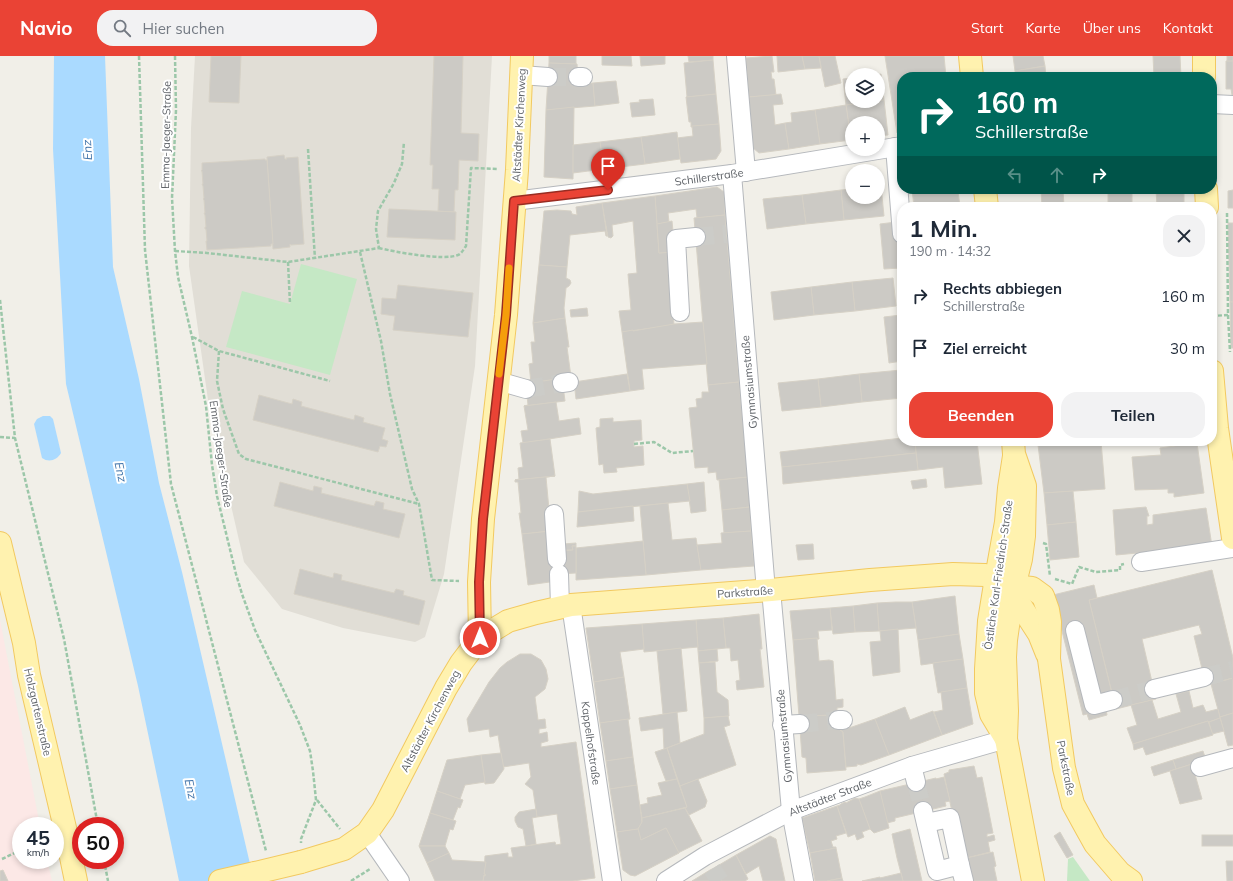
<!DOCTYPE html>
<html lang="de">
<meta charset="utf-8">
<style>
:root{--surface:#fff;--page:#f2f2f3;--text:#1f2937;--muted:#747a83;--accent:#ea4335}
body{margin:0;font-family:Mulish,sans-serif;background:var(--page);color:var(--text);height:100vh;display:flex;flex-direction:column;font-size:15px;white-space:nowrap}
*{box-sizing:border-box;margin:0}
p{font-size:13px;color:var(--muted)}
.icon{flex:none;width:22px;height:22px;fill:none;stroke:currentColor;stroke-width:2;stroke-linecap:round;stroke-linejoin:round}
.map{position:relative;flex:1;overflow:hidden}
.sheet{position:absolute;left:897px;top:146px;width:320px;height:244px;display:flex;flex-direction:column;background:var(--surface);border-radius:16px;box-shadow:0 2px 6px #0003}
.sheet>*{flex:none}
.hud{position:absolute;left:897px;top:16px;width:320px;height:122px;border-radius:16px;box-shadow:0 2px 6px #0003;background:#00695c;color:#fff;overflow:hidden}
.buttons{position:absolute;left:845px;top:12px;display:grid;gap:8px}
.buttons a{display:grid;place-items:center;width:40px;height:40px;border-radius:50%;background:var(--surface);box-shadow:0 2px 6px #0003;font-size:20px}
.speed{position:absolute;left:12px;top:761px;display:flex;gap:8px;font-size:20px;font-weight:700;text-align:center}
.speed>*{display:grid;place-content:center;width:52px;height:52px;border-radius:50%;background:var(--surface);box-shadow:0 2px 6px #0003;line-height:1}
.speed small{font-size:10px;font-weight:400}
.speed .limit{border:6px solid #d22;background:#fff;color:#111}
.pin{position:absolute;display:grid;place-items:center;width:34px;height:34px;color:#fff;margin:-41px -17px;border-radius:50% 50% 50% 0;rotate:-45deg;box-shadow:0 0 4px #0007}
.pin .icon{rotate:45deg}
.me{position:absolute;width:44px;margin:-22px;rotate:0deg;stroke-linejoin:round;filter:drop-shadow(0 0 3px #0008)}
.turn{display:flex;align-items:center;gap:14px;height:84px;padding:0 12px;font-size:18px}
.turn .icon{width:52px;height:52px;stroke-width:2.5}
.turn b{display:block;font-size:28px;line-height:34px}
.lanes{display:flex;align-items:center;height:38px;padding:0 12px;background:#0003;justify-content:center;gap:20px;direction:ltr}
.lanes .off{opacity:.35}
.round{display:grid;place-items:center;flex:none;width:42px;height:42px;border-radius:16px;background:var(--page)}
.head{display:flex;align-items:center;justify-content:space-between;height:68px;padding:0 12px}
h1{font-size:24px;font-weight:700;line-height:30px}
.action{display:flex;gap:8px;margin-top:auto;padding:8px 12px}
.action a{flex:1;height:46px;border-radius:16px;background:var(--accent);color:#fff;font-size:16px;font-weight:700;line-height:46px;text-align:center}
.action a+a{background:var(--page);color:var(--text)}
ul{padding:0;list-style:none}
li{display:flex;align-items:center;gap:12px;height:52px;padding:0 12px}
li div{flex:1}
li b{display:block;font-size:15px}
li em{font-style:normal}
header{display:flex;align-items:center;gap:24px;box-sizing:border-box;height:56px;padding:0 20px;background:var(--accent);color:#fff}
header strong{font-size:19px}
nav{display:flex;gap:22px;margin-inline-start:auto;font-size:14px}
.search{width:280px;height:36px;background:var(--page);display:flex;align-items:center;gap:10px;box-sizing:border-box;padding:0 14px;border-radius:16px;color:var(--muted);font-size:15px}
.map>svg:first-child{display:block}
</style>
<header>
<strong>Navio</strong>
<div class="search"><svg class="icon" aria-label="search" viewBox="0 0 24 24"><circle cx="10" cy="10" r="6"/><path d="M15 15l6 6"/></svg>Hier suchen</div>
<nav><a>Start</a><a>Karte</a><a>Über uns</a><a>Kontakt</a></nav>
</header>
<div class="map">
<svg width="1233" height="825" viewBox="0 0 1233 825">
<rect width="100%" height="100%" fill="#f1efe8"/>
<polygon fill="#e1ded6" points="195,0 492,0 475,310 444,518 425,581 415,586 343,572 282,553 244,506 210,358 189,210 191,72"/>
<polygon fill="#fce8e6" points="0,564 40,770 21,770 21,804 47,804 52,825 0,825"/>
<g fill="#c5e8c5">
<polygon points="301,208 357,223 330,319 226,291 242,235 290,248"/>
<polygon points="1073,801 1090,825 1067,825 1068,803"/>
</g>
<g fill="#aadaff">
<polygon points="54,0 105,0 113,211 139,323 159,427 182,516 254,825 179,825 138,630 66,328 53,93"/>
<path d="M43,360h7l3,3 8,34c-4,7 -12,10 -19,5l-8,-34 3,-5z"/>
</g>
<g fill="#cccac5" stroke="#d6d1c6">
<polygon points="211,0 241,0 239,47 209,46"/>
<polygon points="434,0 463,0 461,77 479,78 478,105 459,104 458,134 455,134 454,156 438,155 439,133 432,133 433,109 430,109"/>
<polygon points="549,0 576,0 576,8 549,7"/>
<polygon points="602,0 631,0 632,10 602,9"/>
<polygon points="640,0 665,0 665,8 641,10"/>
<polygon points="688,0 713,0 713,4 689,6"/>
<polygon points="772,0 774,16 771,16 772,23 774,23 776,39 749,41 746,2"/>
<polygon points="777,0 802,0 805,13 778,16"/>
<polygon points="802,0 819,0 821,12 805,13"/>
<polygon points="819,0 835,0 841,27 825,31"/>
<polygon points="885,0 944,0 946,21 902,21 902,77 897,77"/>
<polygon points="1013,0 1043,0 1045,10 1015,15"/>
<polygon points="1153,0 1180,0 1181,21 1154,21"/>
<polygon points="1227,0 1233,0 1233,5 1227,6"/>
<polygon points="713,4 716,38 687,41 684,7"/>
<polygon points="1226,5 1233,5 1233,39 1232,39 1231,33 1226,33"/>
<polygon points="549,7 577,8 578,21 581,29 593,27 595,50 546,54"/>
<polygon points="1045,10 1046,21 1016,21 1015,15"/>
<polygon points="881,18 884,44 878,45 878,19 875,19"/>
<polygon points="852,22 852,45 876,45 846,49 843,23"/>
<polygon points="616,25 619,47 595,50 593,27"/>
<polygon points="716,38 719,68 691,71 691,66 689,66 686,41"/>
<polygon points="781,38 783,48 773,49 775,69 785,67 789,93 759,97 753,92 749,41"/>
<polygon points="653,43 655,59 632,61 630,47 640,46 639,44"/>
<polygon points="884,44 888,79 878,80 878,67 852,67 852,83 851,84 846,49"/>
<polygon points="846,49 851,84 820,88 815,54"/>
<polygon points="574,51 573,123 544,121 546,54"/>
<polygon points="815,54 820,88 789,93 785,67 792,66 791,57"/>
<polygon points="719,68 721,95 716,103 681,107 677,82 693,80 692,70"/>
<polygon points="677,76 680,103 645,108 641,81"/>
<polygon points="641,81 645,108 604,113 600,86"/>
<polygon points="600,86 604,113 573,117 573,89"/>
<polygon points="284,99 285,103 287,103 286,102 298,101 304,188 291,189 290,188 290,191 273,193 267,101"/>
<polygon points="265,103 265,104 267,104 273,188 271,188 271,190 207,194 206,185 207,185 206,173 205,173 205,171 206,171 205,159 204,157 205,157 204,144 203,143 204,142 203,130 202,128 203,128 202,115 201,115 202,114 202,107"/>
<polygon points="878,130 881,130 884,160 844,164 841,134 852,133 852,141 878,141"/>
<polygon points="717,131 724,136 725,159 697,162 696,153 668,157 669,166 657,168 655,140"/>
<polygon points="912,133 955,133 958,136 960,150 914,151"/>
<polygon points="1041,133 1063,133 1064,151 1042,151"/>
<polygon points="1117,133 1132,133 1132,151 1108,151 1108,135 1117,135"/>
<polygon points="1156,133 1184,133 1184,151 1157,151"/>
<polygon points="841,134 844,164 806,168 802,139"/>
<polygon points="1233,134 1233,152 1228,152 1228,135"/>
<polygon points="802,139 806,168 767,173 763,143"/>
<polygon points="655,140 659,197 668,196 674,269 622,276 619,255 631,254 628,218 637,217 633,165 612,169 613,180 611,182 608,181 602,147"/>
<polygon points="602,147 607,180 606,180 605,175 570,179 567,211 539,209 544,155 557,154 571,155 572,158 577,159 576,151"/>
<polygon points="389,153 456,156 455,184 387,181"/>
<polygon points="725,159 739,326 708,329 694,162"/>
<polygon points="672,165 675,196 659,197 657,168"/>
<polygon points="896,166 901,212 884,213 880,168"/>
<polygon points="1228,167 1233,167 1233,246 1230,246"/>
<polygon points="539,209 567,211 566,222 570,224 571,227 569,230 566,232 564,252 565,262 533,267"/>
<polygon points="893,222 896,250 855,255 852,226"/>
<polygon points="852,226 855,255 814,259 811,231"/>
<polygon points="398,229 473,237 468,281 393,274 395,260 381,258 382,242 396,243"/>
<polygon points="811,231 814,259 774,264 771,236"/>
<polygon points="1230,246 1233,246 1233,292 1231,292"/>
<polygon points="587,252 588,260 571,261 570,254"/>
<polygon points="901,259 902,272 902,305 889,307 884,261"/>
<polygon points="565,262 569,291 567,291 571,321 531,327 529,308 533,307 531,286 535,286 533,267"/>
<polygon points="703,266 707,308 642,313 644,333 630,335 622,276 633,274 633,275 674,268"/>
<polygon points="901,314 902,342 862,346 859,318"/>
<polygon points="627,318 630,335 576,343 574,326"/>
<polygon points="859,318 862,346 821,351 818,323"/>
<polygon points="562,322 565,345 524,350 528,349 526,330 531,327"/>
<polygon points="818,323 821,351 782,355 778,327"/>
<polygon points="739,326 748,421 717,424 716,416 708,417 708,411 695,412 689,352 697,351 696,343 702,342 702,336 709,336 708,329"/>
<polygon points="259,339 292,348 293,343 302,346 301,350 354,364 355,359 364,362 363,366 385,372 382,383 388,385 386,391 380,390 378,396 253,364"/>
<polygon points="556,346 559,365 579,362 581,378 523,387 521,375 528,374 524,350"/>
<polygon points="613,362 613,366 641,364 642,384 634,385 634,391 643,390 644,409 616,412 617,416 604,417 603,408 599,409 596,372 600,371 600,363"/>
<polygon points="902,382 902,385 915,385 916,397 782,411 780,396"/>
<polygon points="550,383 555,420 515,424 519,423 518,412 523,411 520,387"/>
<polygon points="915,385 977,385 982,428 945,432 943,411 918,414"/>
<polygon points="1037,385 1074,385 1074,386 1038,389"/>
<polygon points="1101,385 1105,433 1044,437 1038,389"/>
<polygon points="1180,385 1194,385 1194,387 1180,389"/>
<polygon points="1197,387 1204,437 1174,441 1174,437 1168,437 1168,433 1135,434 1132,401 1161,399 1160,392"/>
<polygon points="916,397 918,414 783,428 782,411"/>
<polygon points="555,420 546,421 551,475 522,478 519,457 521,457 518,426 515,426 515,424"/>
<polygon points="748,421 750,451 722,454 719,424"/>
<polygon points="926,423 927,431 913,433 911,425"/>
<polygon points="280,426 313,435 314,430 322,432 321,437 374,450 376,445 384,447 383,453 405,458 399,482 274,450"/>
<polygon points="704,426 706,455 691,457 687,428"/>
<polygon points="687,428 690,445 578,456 579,435 593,438"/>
<polygon points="1073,435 1076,466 1047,469 1044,437"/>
<polygon points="668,447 672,484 696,482 701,514 646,519 640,450"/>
<polygon points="633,450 634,465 577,471 578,456"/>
<polygon points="750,451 751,475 724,477 722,454"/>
<polygon points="1146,451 1149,460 1147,460 1147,469 1153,468 1153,459 1206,452 1212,490 1116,499 1113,454"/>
<polygon points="1076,466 1079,501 1050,504 1047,469"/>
<polygon points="551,475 557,525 528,529 522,478"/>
<polygon points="751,475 754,510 701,514 697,489 722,487 721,477"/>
<polygon points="643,485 646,519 576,524 576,492"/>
<polygon points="576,487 576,490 572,490 573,494 564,494 563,488"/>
<polygon points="813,488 814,503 798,504 796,489"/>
<polygon points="572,490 576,490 576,517 559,518 559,495 573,494"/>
<polygon points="300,513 333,522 334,517 342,519 341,524 394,537 396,533 404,535 403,539 425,545 419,569 294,538"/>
<polygon points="1212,514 1233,602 1233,622 1206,629 1194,580 1202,578 1199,569 1142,583 1156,643 1116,653 1089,544"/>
<polygon points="1094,529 1097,542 1089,544 1115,650 1106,653 1107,659 1089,664 1087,658 1083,659 1053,539"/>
<polygon points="955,540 959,578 918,584 912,546"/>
<polygon points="896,546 912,546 916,572 879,575 877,547"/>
<polygon points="877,547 879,575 855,576 853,550"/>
<polygon points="853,550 855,576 833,578 830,552"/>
<polygon points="830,552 832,574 818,575 819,583 793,584 790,555"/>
<polygon points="759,558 762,593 760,593 764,631 737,634 736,625 740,624 738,604 731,605 730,592 726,592 723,562"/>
<polygon points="723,562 726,592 698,595 696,564"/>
<polygon points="696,564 698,591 644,596 642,568"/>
<polygon points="642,568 644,593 620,596 624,621 594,626 586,572"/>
<polygon points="898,573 900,616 873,620 870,586 881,585 880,575"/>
<polygon points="959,578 963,603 921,609 918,584"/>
<polygon points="817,582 819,605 829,604 833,605 836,644 843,643 843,651 837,652 837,659 799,660 793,584"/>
<polygon points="681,592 687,655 663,658 657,595"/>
<polygon points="717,593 718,605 699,607 698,595"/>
<polygon points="520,598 531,598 541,604 546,613 548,623 545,633 535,641 538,664 545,663 546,672 539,673 539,678 547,676 548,685 541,687 541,691 576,686 595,822 573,825 483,825 484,819 485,820 485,818 484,818 485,800 508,797 508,801 513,801 511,792 555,786 556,789 561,788 557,758 537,761 533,734 525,728 531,721 529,707 503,711 498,679 490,681 489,673 469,676 467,663 489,626 500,612 507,606"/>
<polygon points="963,603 967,632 938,637 933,607"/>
<polygon points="715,606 717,636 728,644 729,660 704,662 699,607"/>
<polygon points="624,621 630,663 600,667 594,626"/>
<polygon points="1233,622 1233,657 1220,661 1211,628"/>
<polygon points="967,632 973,668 942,679 934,656 943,654 941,636"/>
<polygon points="1189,635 1193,652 1203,649 1206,656 1218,653 1220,662 1209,666 1208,665 1133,688 1127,672 1137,669 1131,649 1152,644 1158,663 1181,656 1176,638"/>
<polygon points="905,651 910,664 933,655 942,679 889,699 875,663"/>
<polygon points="677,656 680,687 664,693 663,672 641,675 639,662"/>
<polygon points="1233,657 1233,689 1228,690 1220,661"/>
<polygon points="837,659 839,673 843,676 846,714 807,717 806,702 802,701 799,660"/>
<polygon points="728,660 730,669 724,671 736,709 680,730 667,692 704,678 704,662"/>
<polygon points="1220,662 1224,675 1212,678 1209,666"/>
<polygon points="628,663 633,701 606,705 600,667"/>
<polygon points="875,663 889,699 861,709 857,708 857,710 846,711 843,676 839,673 852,671"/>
<polygon points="1208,665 1213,679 1146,699 1143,691 1134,694 1133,688"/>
<polygon points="667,692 677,723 666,725 655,696"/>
<polygon points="1203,695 1206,704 1176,713 1173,704"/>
<polygon points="501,697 504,713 494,727 485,728 481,699"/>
<polygon points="481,699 485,726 465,729 460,743 437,735 447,704"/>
<polygon points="633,701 637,729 610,733 606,705"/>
<polygon points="1173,704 1176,713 1154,720 1151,711"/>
<polygon points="1192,708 1202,743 1180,748 1170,715"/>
<polygon points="974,710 977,722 982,721 993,777 987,778 987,781 994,779 995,784 988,786 990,796 962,803 944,718 949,716 949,714"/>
<polygon points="944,721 950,745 945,746 946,750 895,762 895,765 887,767 880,735 936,722 936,723"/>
<polygon points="677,723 687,751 642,762 640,749 648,747 647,742 662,739 658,727"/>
<polygon points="698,723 707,745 705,751 689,759 685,752 687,751 680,730"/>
<polygon points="637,729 642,766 638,773 617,776 610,733"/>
<polygon points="437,735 463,744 460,752 458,751 453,764 430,757"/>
<polygon points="880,735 889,772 874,777 870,773 859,743 865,741"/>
<polygon points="855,742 859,743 870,773 862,776 864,781 857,784 855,778 848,781 837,750 840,749 841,748 845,746 846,747"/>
<polygon points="837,750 846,777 836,780 837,783 831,785 833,791 836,791 836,792 810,797 802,762"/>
<polygon points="685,752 702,785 678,797 666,772 641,784 638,773 642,766 642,762"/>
<polygon points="536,753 537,761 532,762 536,788 526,790 523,773 518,771 515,765 515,761 519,756"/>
<polygon points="430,757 456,765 453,774 450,773 445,790 419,790"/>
<polygon points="666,772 679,797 635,820 630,819 623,814 617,776 638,773 641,784"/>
<polygon points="910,773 922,825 903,825 897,802 892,778"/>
<polygon points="1060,776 1073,799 1067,802 1054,780"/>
<rect x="1202" y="779" width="31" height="11"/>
<polygon points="770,780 776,783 785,825 763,825 759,810 746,818 736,799"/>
<polygon points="419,790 445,790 449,797 427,807"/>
<polygon points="836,792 842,822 827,825 815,825 810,797"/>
<polygon points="993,796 996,810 994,811 997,825 967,825 962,803"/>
<polygon points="449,797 452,804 486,806 484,818 485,818 485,820 484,819 483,825 435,825 427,807"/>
<polygon points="736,799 748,823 745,825 722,825 714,812"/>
<polygon points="1226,805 1233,805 1233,825 1227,825"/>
<polygon points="714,812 722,825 692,825 710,814"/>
<polygon points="3,814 8,825 0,825 0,815"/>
<polygon points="901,817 903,825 862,825 880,821 880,822"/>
<polygon points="842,822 843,825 827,825"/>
</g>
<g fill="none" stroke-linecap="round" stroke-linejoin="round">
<g stroke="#ccccc8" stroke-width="18" stroke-dasharray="18 9" stroke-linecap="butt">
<polyline points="548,21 578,21"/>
<polyline points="696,181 726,178"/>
<polyline points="526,333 562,327"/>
<polyline points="1204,621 1233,614"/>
<polyline points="1113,644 1154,633"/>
<polyline points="800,668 838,664"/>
<polyline points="916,726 923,755"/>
<polyline points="712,813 720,825"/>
</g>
<defs>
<g id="minor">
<polyline points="736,0 746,116"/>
<polyline points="521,19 548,21"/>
<polyline points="578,21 583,21"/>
<polyline points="1212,48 1233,49"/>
<polyline points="895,91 902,178"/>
<polyline points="732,118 766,535"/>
<polyline points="514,145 732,118 902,90"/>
<polyline points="680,256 676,183 696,181"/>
<polyline points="498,325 526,333"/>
<polyline points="562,327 569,326"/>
<polyline points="554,458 557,503"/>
<polyline points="1141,506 1233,492"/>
<polyline points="559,518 560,551"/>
<polyline points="771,534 791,755 804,825"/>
<polyline points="571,549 612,825"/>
<polyline points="1075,574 1094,649 1113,644"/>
<polyline points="1154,633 1204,621"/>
<polyline points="838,664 843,664"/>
<polyline points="782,669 800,668"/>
<polyline points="912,710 916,726"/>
<polyline points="1200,711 1233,702"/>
<polyline points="923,755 937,815 960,809 964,825"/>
<polyline points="926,767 950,762 960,809"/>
<polyline points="367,777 400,825"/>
<polyline points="666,825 705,800 791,755 912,710 1006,683"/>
</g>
<g id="major">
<polyline points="970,0 972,21"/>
<polyline points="1204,0 1204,21"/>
<polyline points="985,133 987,151"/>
<polyline points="1206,133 1207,151"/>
<polyline points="1212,315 1217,372 1233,482"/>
<polyline points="1013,385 1014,398 1025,430 1024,480 1021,503 1014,531 1008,570 1006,584 1005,601 1007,655 1006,683 1033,825"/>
<polyline points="0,487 24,587 29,619 65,772 76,825"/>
<polyline points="1014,531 1019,547 1039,578 1047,598"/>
<polyline points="480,582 508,565 536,557 571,549 771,534 870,524 953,518 985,519 1014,531 1022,531 1032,532 1043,540 1048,554 1050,566 1049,603 1064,712 1073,748 1085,770 1095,788 1120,817 1131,825"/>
<polyline points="1006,683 991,658 986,637 986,613 989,565 996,522 1006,466 1009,432 1014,400"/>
<polyline points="301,806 344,793 367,777 383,754 446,632 461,607 480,582 479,526 483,463 506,259 517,114 522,0"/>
<polyline points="220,825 255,817"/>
</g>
</defs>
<use href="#minor" stroke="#b5b8bc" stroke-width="20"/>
<use href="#major" stroke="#f2c960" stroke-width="24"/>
<g stroke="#9cc7a9" stroke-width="2.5" stroke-dasharray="4 2" stroke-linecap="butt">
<polyline points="139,0 145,194 171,428 266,795"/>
<polyline points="175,0 176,54 172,142 175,195 178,221 192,281 206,350 212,409 217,440 236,518 242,538 255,574 300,669 310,695 313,715 316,744 301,783 301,787"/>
<polyline points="308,93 315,203"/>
<polyline points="1227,157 1228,259 1230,296"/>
<path d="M379,192c16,4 65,13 79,7 4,-2 5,-5 8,-9l5,-78 27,1"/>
<polyline points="175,195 207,197 288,206 379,192 376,173 378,155 394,127 402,108 404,86"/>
<polyline points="360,196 381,285 390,338 412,433 419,448 432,524 459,525"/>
<polyline points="288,206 290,248"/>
<polyline points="0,244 15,382 64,583 98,770"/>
<polyline points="1212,260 1228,259"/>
<polyline points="193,281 219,295 330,325"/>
<polyline points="219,295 217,325 223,353 239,398 246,403 419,448"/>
<polyline points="902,343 901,343 902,347"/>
<polyline points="0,381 15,382"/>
<polyline points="634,388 654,386 672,397 693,395"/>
<polyline points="1043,487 1046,488 1050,520"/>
<polyline points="1055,523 1072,528 1079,511 1096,516 1120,514 1120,509 1124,508"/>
<polyline points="317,744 340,773"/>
<polyline points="2,803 21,794"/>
<polyline points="104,804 108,825"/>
<polyline points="351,825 370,813"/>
</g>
<use href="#minor" stroke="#fff" stroke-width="18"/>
<use href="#major" stroke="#fff2af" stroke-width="22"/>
<defs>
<polyline id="major-bridge" points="255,817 301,806"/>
</defs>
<use href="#major-bridge" stroke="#f2c960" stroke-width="24" stroke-linecap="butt"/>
<use href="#major-bridge" stroke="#fff2af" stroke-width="22"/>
</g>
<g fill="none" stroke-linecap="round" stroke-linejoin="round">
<defs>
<polyline id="route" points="480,582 479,526 483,463 506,259 514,145 608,134"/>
</defs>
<use href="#route" stroke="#982c22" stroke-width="10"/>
<use href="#route" stroke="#ea4335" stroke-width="7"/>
<polyline stroke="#f59e0b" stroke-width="7" points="499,318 506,259 509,212"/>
</g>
<g text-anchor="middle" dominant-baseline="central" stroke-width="4" stroke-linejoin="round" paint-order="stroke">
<g font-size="11" fill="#5f6368" stroke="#fff">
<text transform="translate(519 69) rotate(-87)">Altstädter Kirchenweg</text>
<text transform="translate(166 79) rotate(-89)">Emma-Jaeger-Straße</text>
<text transform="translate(709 121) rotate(-8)">Schillerstraße</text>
<text transform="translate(749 326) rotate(-95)">Gymnasiumstraße</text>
<text transform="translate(221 398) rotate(82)">Emma-Jaeger-Straße</text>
<text transform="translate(998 519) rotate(-82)">Östliche Karl-Friedrich-Straße</text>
<text transform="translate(745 536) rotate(-4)">Parkstraße</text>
<text transform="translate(38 656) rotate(77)">Holzgartenstraße</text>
<text transform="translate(430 665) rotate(-62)">Altstädter Kirchenweg</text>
<text transform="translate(784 680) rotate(-95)">Gymnasiumstraße</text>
<text transform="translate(591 687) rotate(82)">Kappelhofstraße</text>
<text transform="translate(1066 712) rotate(79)">Parkstraße</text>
<text transform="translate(830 741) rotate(-21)">Altstädter Straße</text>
</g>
<g font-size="12" font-style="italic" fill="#4174aa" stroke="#fff">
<text transform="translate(87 94) rotate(-93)">Enz</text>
<text transform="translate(121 416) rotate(78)">Enz</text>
<text transform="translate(191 733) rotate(78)">Enz</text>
</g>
</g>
</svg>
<div class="buttons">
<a><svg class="icon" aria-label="layers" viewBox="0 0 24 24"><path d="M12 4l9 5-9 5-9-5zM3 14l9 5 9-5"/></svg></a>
<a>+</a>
<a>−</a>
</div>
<div class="speed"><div>45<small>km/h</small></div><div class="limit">50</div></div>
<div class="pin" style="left:608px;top:134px;background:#d93025"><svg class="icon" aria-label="arrive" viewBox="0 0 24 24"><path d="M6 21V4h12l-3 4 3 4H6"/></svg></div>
<svg class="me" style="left:480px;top:582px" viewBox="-20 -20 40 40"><circle r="17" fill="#ea4335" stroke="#fff" stroke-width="3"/><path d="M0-11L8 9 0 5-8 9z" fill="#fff"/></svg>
<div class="hud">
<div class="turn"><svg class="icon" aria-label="right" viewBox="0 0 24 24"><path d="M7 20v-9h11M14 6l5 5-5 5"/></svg><div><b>160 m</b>Schillerstraße</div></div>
<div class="lanes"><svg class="icon off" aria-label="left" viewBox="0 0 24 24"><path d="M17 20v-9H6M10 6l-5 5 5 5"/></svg><svg class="icon off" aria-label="ahead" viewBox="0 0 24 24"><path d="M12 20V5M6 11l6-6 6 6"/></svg><svg class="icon" aria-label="right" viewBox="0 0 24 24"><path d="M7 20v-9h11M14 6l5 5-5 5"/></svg></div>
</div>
<section class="sheet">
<div class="head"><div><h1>1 Min.</h1><p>190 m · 14:32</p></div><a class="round"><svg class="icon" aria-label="close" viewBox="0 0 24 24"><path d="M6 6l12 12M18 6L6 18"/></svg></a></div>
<ul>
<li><svg class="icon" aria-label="right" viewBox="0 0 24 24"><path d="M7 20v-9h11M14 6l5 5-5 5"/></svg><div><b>Rechts abbiegen</b><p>Schillerstraße</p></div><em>160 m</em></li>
<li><svg class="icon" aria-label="arrive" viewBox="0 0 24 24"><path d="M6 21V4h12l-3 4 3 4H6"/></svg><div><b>Ziel erreicht</b></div><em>30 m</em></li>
</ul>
<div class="action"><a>Beenden</a><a>Teilen</a></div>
</section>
</div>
